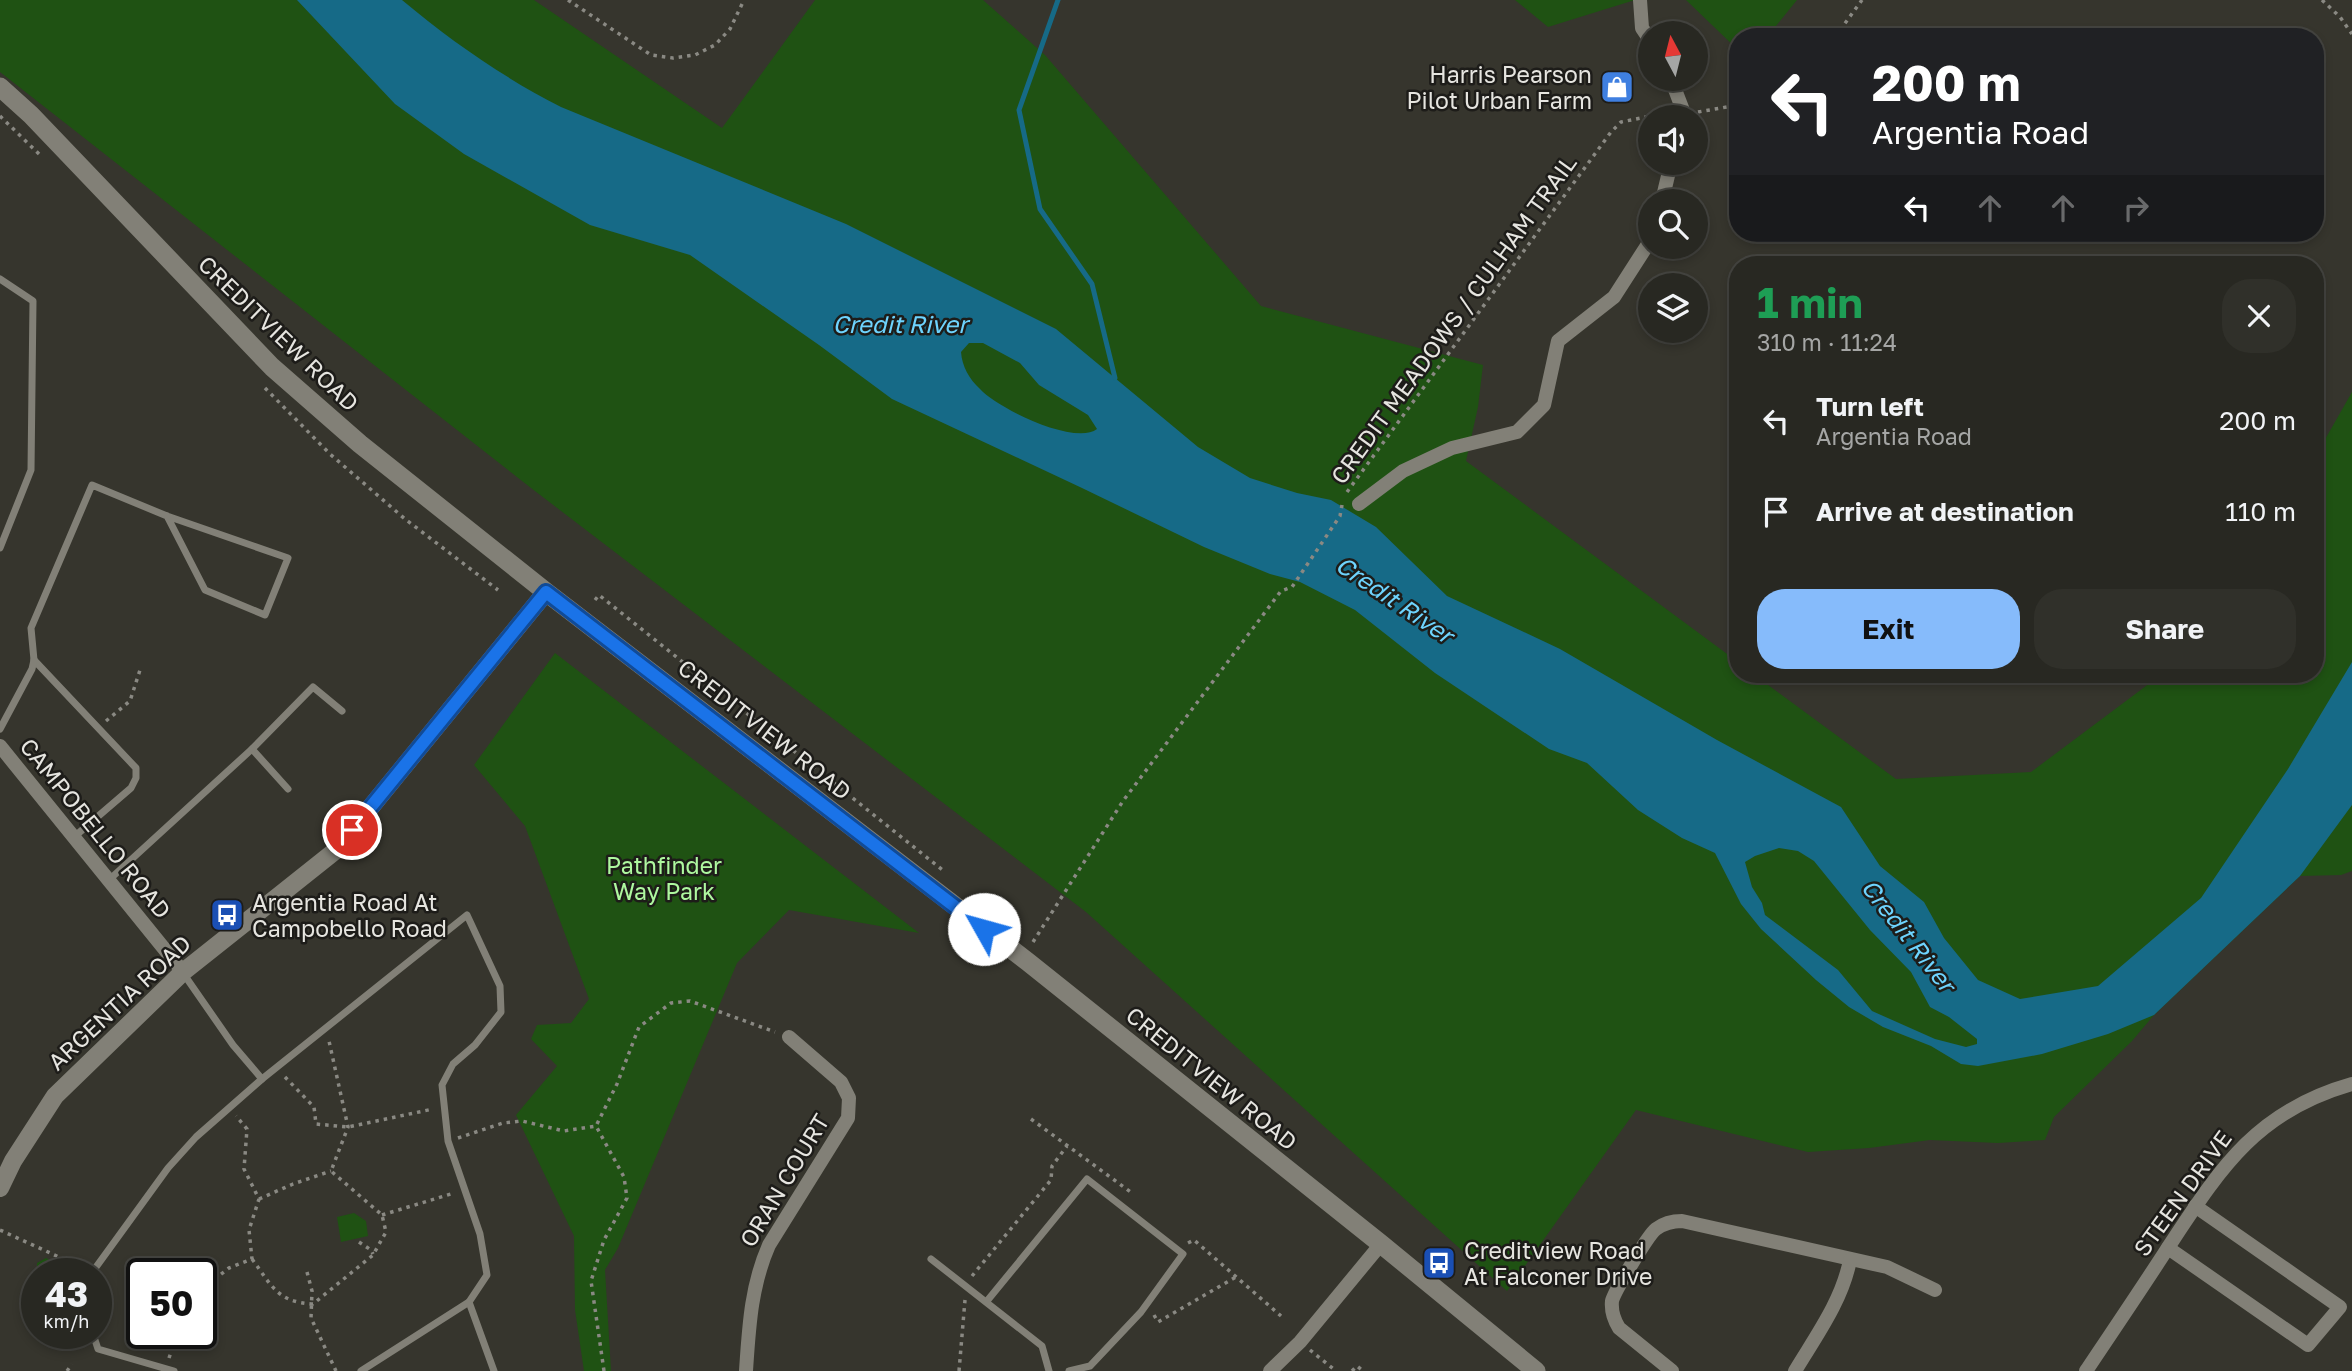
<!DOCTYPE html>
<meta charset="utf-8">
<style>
:root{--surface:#282822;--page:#30302a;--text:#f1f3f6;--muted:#a5a6a5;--line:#444440;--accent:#86bbfb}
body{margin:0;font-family:"Golos Text",sans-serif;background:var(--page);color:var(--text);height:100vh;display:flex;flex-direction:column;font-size:26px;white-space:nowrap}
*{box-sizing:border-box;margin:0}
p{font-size:23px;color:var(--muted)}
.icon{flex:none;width:38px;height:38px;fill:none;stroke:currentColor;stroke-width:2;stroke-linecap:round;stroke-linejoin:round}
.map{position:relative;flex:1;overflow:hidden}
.panel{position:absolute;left:1729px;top:256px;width:595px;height:427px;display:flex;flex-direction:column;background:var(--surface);border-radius:28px;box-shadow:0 4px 10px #0003,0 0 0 2px var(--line)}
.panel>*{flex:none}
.banner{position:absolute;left:1729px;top:28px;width:595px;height:214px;border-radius:28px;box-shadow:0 4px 10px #0003,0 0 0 2px var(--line);background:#202124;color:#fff;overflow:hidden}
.needle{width:46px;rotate:353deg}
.buttons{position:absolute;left:1638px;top:21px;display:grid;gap:14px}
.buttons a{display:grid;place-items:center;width:70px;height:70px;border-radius:50%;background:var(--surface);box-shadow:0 4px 10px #0003,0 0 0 2px var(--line);font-size:35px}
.speed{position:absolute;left:21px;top:1258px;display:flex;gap:14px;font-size:35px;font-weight:700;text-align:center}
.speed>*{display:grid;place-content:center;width:91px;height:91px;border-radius:50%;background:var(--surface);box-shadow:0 4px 10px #0003,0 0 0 2px var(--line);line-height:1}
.speed small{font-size:18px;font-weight:400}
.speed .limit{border:4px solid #111;border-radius:10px;background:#fff;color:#111}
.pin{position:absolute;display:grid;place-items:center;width:60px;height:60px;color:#fff;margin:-30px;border:4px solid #fff;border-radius:50%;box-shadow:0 2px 7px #0007}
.me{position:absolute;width:77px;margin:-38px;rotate:308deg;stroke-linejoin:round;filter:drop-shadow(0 0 5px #0008)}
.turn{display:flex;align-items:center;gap:24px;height:147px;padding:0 28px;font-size:32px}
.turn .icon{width:91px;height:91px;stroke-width:2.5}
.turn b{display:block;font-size:49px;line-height:60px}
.lanes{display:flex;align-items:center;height:66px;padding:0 28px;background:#0003;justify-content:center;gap:35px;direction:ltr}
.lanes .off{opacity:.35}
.round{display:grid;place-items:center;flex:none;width:74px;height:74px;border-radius:28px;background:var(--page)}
.overview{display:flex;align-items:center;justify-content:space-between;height:119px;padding:0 28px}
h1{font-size:42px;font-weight:700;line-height:52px;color:#1e9e55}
.button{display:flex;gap:14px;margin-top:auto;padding:14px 28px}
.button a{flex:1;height:80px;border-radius:28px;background:var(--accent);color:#111;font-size:28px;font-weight:700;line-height:80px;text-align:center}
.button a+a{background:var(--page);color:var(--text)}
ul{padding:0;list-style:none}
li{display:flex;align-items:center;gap:21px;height:91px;padding:0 28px}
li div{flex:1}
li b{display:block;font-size:26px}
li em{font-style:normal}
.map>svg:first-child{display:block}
</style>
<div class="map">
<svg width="2352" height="1371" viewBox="0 0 2352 1371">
<rect width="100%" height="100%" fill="#36352d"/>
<g fill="#1f5213">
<polygon points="0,0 534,0 722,128 815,0 983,0 1045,55 1261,306 1483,365 1478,407 1466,461 1738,662 1738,674 1753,674 1896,779 2031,772 2162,674 2315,674 2315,457 2352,392 2352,871 2341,875 2300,876 2154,1015 2132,1041 2054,1117 2045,1140 1998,1143 1930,1140 1869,1148 1808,1152 1636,1110 1507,1291 1086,912 531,488 0,72"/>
<polygon points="1515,0 1635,0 1548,27"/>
<polygon points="1686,0 1797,0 1767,37 1738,37 1738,50"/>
<polygon points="555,653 919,933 789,910 737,963 618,1248 605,1270 611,1371 584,1371 575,1310 574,1236 516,1115 557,1066 531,1039 537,1025 571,1023 589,999 525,826 474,765"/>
<polygon points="354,1213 366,1221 368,1236 341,1242 337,1217"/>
<polygon points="46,1258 57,1263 58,1274 37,1274 37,1263"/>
</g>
<path fill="#166a87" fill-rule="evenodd" d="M297,0h105c49,41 102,78 159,107l285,117 210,105 142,118 52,31 47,15 34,7 45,27 71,69 113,53 157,91 124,67 39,59 44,36 20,36 34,42 42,19 78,-13 103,-88 87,-129 64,-107v143l-52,71 -146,139 -46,19 -66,20 -64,12 -17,-2 -30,-18 -48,-19 -34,-20 -33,-27 -55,-51 -20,-25 -26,-51 -33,-15 -44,-28 -51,-47 -38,-14 -114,-76 -80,-63 -55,-28 -30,-8 -66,-27 -122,-59 -190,-89 -73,-54 -129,-90 -100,-30 -126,-71 -69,-50zM969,343h14l37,20 19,22 49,30 9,14c-22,17 -100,-21 -117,-40 -11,-10 -18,-23 -19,-37zM1779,848l19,3 16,10 56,69 41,42 19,35 19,10 28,22v5l-11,3 -31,-8 -63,-28 -34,-41 -73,-55 -3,-12 -10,-16 -7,-25 10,-6z"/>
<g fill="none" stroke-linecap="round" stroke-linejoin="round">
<polyline stroke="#166a87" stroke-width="5" points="1058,0 1019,110 1040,209 1092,284 1115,378"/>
<g stroke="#8a8983" stroke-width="3.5" stroke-dasharray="3.5 5" stroke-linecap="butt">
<polyline points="568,0 651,55 673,58 695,55 715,45 730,29 744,0"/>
<polyline points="2322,0 2340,17 2352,34"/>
<polyline points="1835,37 1862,0"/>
<polyline points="1698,112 1738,105"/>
<polyline points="0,116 41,156"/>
<polyline points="265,388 330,454 405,519 498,590"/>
<polyline points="1347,492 1611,132 1621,122 1666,113"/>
<polyline points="595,600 599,595 945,872"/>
<polyline points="106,721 130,701 140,670"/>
<polyline points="1033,942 1123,801 1281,591 1292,587 1340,516 1342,505"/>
<polyline points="285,1077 314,1107 316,1124 348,1127 433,1109"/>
<polyline points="1031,1119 1132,1193"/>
<polyline points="458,1138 503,1123 522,1121 564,1131 596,1126"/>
<polyline points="259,1199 293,1184 331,1171"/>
<polyline points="382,1215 454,1193"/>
<polyline points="0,1230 72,1263"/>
<polyline points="359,1242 371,1250 373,1254"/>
<polyline points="1188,1243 1194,1240 1281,1316"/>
<path d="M252,1259c20,27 25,43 61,45l60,-49 13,-23 -4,-17 -51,-44 17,-44 -19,-86"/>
<polyline points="307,1272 312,1291 311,1318 336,1371"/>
<polyline points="972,1276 1051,1180 1052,1166 1067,1146"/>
<polyline points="201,1290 229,1268 252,1259 249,1230 259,1199 244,1169 247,1129 236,1116"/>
<polyline points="1154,1315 1158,1322 1236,1277"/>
<polyline points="1310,1350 1336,1371"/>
<polyline points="169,1358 177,1334"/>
<polyline points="67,1371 72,1364"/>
<polyline points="604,1371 591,1281 604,1240 627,1198 624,1177 596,1126 617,1084 639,1027 671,1003 690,1001 775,1032"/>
<polyline points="959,1371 965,1300"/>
<polyline points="1352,1371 1357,1366 1363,1371"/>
</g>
<g stroke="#828077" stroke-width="7">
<polyline points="0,279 33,301 31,470 0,548"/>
<polyline points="34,660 136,768 136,778 131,788 74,837"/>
<polyline points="0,729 32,669 34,660 31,628 92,485 167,516 288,558 265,615 205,590 167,516"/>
<polyline points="252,749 288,789"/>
<polyline points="110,879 252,749 313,687 342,711"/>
<polyline points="183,973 233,1045 262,1079"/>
<polyline points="931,1259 1042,1346 1049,1371"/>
<polyline points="91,1274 168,1168 196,1137 262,1079 467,915 500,986 501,1012 475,1045 453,1064 442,1085 448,1141 480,1234 487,1275 469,1302 361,1371"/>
<polyline points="987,1301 1087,1179 1183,1254 1141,1312 1090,1366 1069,1371"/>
<polyline points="469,1302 494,1371"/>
<polyline points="93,1334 98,1349 174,1371"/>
</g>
<g stroke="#828077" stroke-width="14">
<polyline points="1640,0 1642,28 1650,40"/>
<polyline points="1671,79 1684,113 1682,117"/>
<polyline points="1662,201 1671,163"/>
<polyline points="1359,504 1403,471 1452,448 1517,432 1544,405 1558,341 1614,297 1650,241"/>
<polyline points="0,746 183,972"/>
<polyline points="2168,1248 2308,1345 2340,1307 2195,1206"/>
<path d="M746,1371c3,-45 5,-85 23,-126l79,-127 1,-20 -8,-16 -52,-45"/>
<polyline points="1270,1371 1300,1342 1381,1244"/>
<path d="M1672,1371l-53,-43c-5,-8 -8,-17 -7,-27 2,-9 36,-66 44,-72 8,-6 16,-8 26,-8l205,46 48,23"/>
<path d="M1795,1371c21,-35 47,-70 55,-111"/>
<path d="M2086,1371c28,-42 56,-83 83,-125 51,-77 87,-135 183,-162"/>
</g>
<polyline stroke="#828077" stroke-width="18" points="0,1188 13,1161 55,1096 183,972 335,851 546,592"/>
<polyline stroke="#828077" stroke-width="19" points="0,87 31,115 272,367 360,444 546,592 1028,962 1381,1244 1536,1371"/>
</g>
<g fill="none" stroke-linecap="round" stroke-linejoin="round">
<defs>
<polyline id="route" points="352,830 546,592 984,929"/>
</defs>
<use href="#route" stroke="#114b97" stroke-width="18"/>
<use href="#route" stroke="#1a73e8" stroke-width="12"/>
</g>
<defs>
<symbol id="shop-square" viewBox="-11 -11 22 22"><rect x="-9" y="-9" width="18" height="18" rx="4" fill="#3f7fe0" stroke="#1d1c19"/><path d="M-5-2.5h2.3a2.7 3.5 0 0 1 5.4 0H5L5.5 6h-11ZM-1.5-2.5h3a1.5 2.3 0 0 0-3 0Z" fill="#fff"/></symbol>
<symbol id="bus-square" viewBox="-11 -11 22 22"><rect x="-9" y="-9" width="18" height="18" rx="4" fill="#1a4fb4" stroke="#1d1c19"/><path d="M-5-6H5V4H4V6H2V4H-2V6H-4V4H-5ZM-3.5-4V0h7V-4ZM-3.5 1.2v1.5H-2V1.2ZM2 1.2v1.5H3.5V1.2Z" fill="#fff"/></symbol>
</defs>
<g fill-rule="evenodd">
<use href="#shop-square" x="1598" y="68" width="38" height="38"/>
<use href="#bus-square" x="208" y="896" width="38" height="38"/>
<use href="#bus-square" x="1420" y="1244" width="38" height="38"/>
</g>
<g text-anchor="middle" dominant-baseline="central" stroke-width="5" stroke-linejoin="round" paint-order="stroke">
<g font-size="23" fill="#e6e5e0" stroke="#1d1c19" text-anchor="start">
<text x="1592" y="74" text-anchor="end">Harris Pearson<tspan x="1592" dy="26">Pilot Urban Farm</tspan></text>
<text x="252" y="902">Argentia Road At<tspan x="252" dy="26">Campobello Road</tspan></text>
<text x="1464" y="1250">Creditview Road<tspan x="1464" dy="26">At Falconer Drive</tspan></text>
</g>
<g font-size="23" fill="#e6e5e0" stroke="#1d1c19">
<text transform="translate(1453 319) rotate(-54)">CREDIT MEADOWS / CULHAM TRAIL</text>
<text transform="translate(279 333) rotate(44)">CREDITVIEW ROAD</text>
<text transform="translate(765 729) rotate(38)">CREDITVIEW ROAD</text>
<text transform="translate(96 828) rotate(51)">CAMPOBELLO ROAD</text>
<text transform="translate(119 1002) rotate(-43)">ARGENTIA ROAD</text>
<text transform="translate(1212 1078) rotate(39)">CREDITVIEW ROAD</text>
<text transform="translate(784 1180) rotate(-59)">ORAN COURT</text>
<text transform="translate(2182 1193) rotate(-54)">STEEN DRIVE</text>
</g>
<g font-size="23" fill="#aef89f" stroke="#1d1c19">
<text x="664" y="865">Pathfinder<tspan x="664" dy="26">Way Park</tspan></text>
</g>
<g font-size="24" font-style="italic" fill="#6ed4fe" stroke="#1d1c19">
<text x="900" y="323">Credit River</text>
<text transform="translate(1395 599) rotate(34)">Credit River</text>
<text transform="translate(1909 935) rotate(52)">Credit River</text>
</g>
</g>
</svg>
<div class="buttons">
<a><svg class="needle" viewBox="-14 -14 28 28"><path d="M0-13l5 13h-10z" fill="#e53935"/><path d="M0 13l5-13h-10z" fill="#a5a6a5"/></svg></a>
<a><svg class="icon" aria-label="sound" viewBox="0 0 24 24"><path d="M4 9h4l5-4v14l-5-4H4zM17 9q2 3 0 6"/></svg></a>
<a><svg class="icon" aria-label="search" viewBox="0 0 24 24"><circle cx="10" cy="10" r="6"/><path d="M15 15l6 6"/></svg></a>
<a><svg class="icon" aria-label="layers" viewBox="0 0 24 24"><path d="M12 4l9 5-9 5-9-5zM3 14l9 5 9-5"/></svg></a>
</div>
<div class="speed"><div>43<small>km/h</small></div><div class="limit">50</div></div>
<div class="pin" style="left:352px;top:830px;background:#d93025"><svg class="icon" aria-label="arrive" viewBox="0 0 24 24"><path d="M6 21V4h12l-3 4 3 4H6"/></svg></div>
<svg class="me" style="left:984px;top:929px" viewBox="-20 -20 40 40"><circle r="19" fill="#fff"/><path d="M0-13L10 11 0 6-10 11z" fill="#1a73e8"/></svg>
<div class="banner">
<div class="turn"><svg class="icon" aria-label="left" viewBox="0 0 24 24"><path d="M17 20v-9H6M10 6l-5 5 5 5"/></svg><div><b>200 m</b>Argentia Road</div></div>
<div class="lanes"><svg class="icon" aria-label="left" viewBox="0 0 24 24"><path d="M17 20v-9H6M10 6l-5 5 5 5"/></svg><svg class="icon off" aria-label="ahead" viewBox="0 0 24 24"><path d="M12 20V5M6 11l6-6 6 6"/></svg><svg class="icon off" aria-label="ahead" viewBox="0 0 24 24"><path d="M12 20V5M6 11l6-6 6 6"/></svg><svg class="icon off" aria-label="right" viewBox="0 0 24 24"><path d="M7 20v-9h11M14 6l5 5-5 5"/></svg></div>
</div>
<section class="panel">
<div class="overview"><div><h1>1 min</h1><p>310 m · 11:24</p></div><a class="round"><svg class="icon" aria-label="close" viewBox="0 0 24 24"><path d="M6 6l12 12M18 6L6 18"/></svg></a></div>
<ul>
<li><svg class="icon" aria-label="left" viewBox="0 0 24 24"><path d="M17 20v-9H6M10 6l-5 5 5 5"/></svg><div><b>Turn left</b><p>Argentia Road</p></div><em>200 m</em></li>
<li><svg class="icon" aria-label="arrive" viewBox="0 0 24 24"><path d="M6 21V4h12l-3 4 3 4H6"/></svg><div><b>Arrive at destination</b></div><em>110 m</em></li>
</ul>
<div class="button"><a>Exit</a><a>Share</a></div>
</section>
</div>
